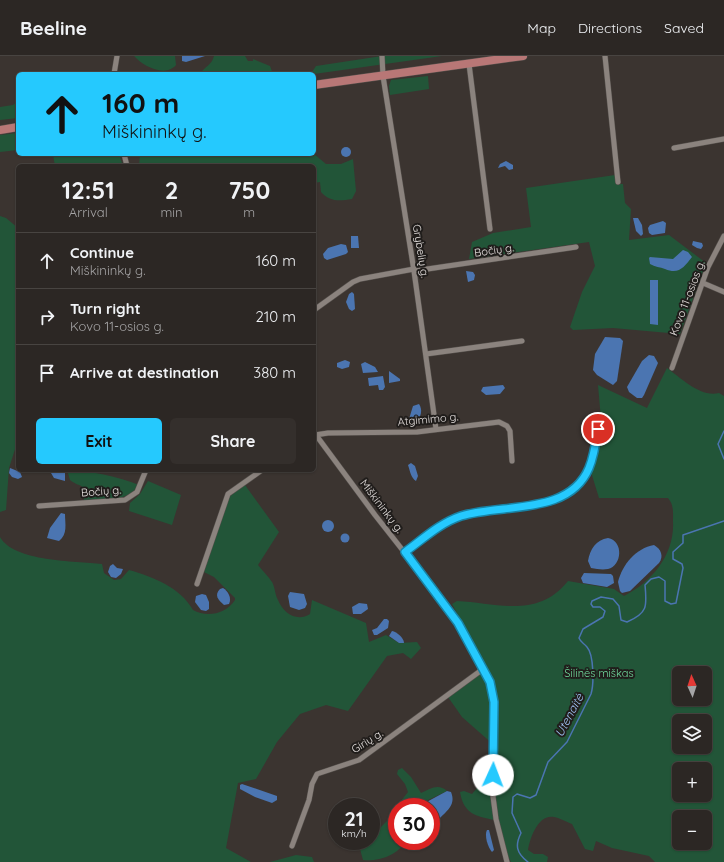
<!DOCTYPE html>
<meta charset="utf-8">
<style>
:root{--surface:#2c2724;--page:#342f2c;--text:#f1f3f6;--muted:#a6a5a6;--line:#484441;--accent:#25c9fe}
body{margin:0;font-family:Quicksand,sans-serif;background:var(--page);color:var(--text);height:100vh;display:flex;flex-direction:column;font-size:15px;white-space:nowrap}
*{box-sizing:border-box;margin:0}
p{font-size:13px;color:var(--muted)}
.icon{flex:none;width:22px;height:22px;fill:none;stroke:currentColor;stroke-width:2;stroke-linecap:round;stroke-linejoin:round}
.map{position:relative;flex:1;overflow:hidden}
.sheet{position:absolute;left:16px;top:108px;width:300px;height:308px;display:flex;flex-direction:column;background:var(--surface);border-radius:6px;box-shadow:0 1px 3px #0004,0 0 0 1px var(--line)}
.sheet>*{flex:none}
.guide{position:absolute;left:16px;top:16px;width:300px;height:84px;border-radius:6px;box-shadow:0 1px 3px #0004,0 0 0 1px var(--line);background:#25c9fe;color:#111;overflow:hidden}
.needle{width:26px;rotate:357deg}
.tools{position:absolute;left:672px;top:610px;display:grid;gap:8px}
.tools a{display:grid;place-items:center;width:40px;height:40px;border-radius:6px;background:var(--surface);box-shadow:0 1px 3px #0004,0 0 0 1px var(--line);font-size:20px}
.speed{position:absolute;left:328px;top:742px;display:flex;gap:8px;font-size:20px;font-weight:700;text-align:center}
.speed>*{display:grid;place-content:center;width:52px;height:52px;border-radius:50%;background:var(--surface);box-shadow:0 1px 3px #0004,0 0 0 1px var(--line);line-height:1}
.speed small{font-size:10px;font-weight:400}
.speed .limit{border:6px solid #d22;background:#fff;color:#111}
.pin{position:absolute;display:grid;place-items:center;width:34px;height:34px;color:#fff;margin:-17px;border:2px solid #fff;border-radius:50%;box-shadow:0 1px 4px #0007}
.me{position:absolute;width:44px;margin:-22px;rotate:2deg;stroke-linejoin:round;filter:drop-shadow(0 0 3px #0008)}
.turn{display:flex;align-items:center;gap:14px;height:84px;padding:0 20px;font-size:18px}
.turn .icon{width:52px;height:52px;stroke-width:2.5}
.turn b{display:block;font-size:28px;line-height:34px}
.eta{display:flex;justify-content:space-evenly;align-items:center;height:68px;text-align:center}
.eta b{font-size:24px;font-weight:800;line-height:28px}
.cta{display:flex;gap:8px;margin-top:auto;padding:8px 20px}
.cta a{flex:1;height:46px;border-radius:6px;background:var(--accent);color:#111;font-size:16px;font-weight:800;line-height:46px;text-align:center}
.cta a+a{background:var(--page);color:var(--text)}
ul{padding:0;list-style:none}
li{display:flex;align-items:center;gap:12px;height:56px;padding:0 20px;border-top:1px solid var(--line)}
li div{flex:1}
li b{display:block;font-size:15px}
li em{font-style:normal}
header{display:flex;align-items:center;gap:24px;box-sizing:border-box;height:56px;padding:0 20px;background:var(--surface);border-bottom:1px solid var(--line)}
header strong{font-size:19px}
nav{display:flex;gap:22px;margin-inline-start:auto;font-size:14px}
.map>svg:first-child{display:block}
</style>
<header>
<strong>Beeline</strong>
<nav><a>Map</a><a>Directions</a><a>Saved</a></nav>
</header>
<div class="map">
<svg width="724" height="806" viewBox="0 0 724 806">
<rect width="100%" height="100%" fill="#3b3430"/>
<g fill="#225538" fill-rule="evenodd">
<path d="M134,0h41l1,9c-11,13 -33,1 -42,-9z"/>
<path d="M214,0h31l3,5h5v-2l17,7 3,8h-73c4,-7 12,-9 14,-18z"/>
<polygon points="382,0 442,0 314,18 312,16 316,10"/>
<polygon points="428,20 429,33 390,39 389,30 391,24"/>
<polygon points="18,45 18,62 0,64 0,51 13,49"/>
<polygon points="18,77 18,94 0,96 0,79"/>
<polygon points="51,98 119,98 123,110 55,110 53,99"/>
<path d="M140,98h174l12,10h15l12,-5 3,32 -4,8c-13,2 -22,3 -31,-7l-1,-10 -6,1v-17h-175z"/>
<polygon points="615,119 616,128 623,128 625,147 631,153 629,184 669,179 706,207 680,278 613,272 573,274 570,271 582,236 595,210 589,186 469,203 472,186 493,177 531,171 526,132"/>
<polygon points="0,160 6,162 18,172 18,384 9,412 6,454 0,456"/>
<path d="M667,312c14,10 34,30 52,25l5,3v466h-69l-6,-6 -37,-8 -16,-7 -3,10 -8,-2 -13,-25c-5,-2 -12,-6 -18,-7 -16,-3 -24,21 -26,33l6,4h9l5,3 -1,5h-36l-5,-10 -8,-31c-20,-5 -34,-5 -38,-29l4,-1 8,3 5,-6 1,-16 17,3v-29l-33,-29 -14,-20 39,-28 -35,-65 5,-3c40,2 81,18 111,-20l46,8 10,7c28,-14 51,-42 49,-75 0,-9 1,-16 -5,-23h-69l-8,-26 11,-41 -4,-46 49,23zM679,617h26v26h-26zM679,665h26v26h-26zM679,713h26v26h-26zM679,761h26v26h-26z"/>
<path d="M67,414c22,0 52,7 72,15 -12,18 -36,14 -55,15 -2,-21 -1,-10 -14,-20z"/>
<polygon points="148,425 181,439 172,469 129,455 130,447 140,438"/>
<path d="M245,429l34,47 -21,33c4,5 10,11 14,17 3,5 3,13 6,18 6,14 19,22 32,14l2,-14 54,23 3,19 17,-7 13,8 18,-1 4,6 -10,11 -8,-6 -16,3 -39,55 -22,-6 -26,9 -23,28 -21,37 -18,4 -12,65 25,14h-251v-325c14,25 75,24 102,27l2,9 10,7 7,-1 8,-9c24,7 51,17 64,40 14,8 33,4 42,-10v-2l-21,-21 -10,-5 24,-73 5,-6z"/>
<path d="M402,712l9,9 10,16c9,-4 17,-10 26,-2l-23,11 -4,5h-20l1,-6 7,-9 -3,-8 -8,-10 1,-4z"/>
<path d="M397,763v22h8c-6,14 -27,21 -42,19l-3,-11 7,-8h4v-4l16,-16z"/>
<polygon points="296,799 312,801 314,806 270,806"/>
</g>
<g fill="#4b75b1">
<polygon points="182,0 205,0 186,6 182,5"/>
<circle cx="346" cy="96" r="5"/>
<polygon points="506,105 513,109 513,113 509,114 505,110 498,112 500,108"/>
<polygon points="633,162 638,162 642,169 643,178 641,180 636,175"/>
<polygon points="663,165 666,167 665,177 652,179 649,177 648,172 650,169"/>
<polygon points="351,180 358,180 359,192 351,192"/>
<polygon points="693,185 702,187 703,190 701,193 697,192 692,189"/>
<polygon points="341,188 346,189 348,196 346,198 327,204 324,202 323,198 328,192"/>
<path d="M683,194l5,2 4,5c-8,10 -13,18 -27,12 -5,-2 -10,-2 -15,-5l-1,-6 1,-1 23,2z"/>
<polygon points="466,215 473,216 475,219 474,224 468,226"/>
<polygon points="650,224 658,224 658,269 650,268"/>
<polygon points="352,236 354,238 355,253 352,255 349,253 346,246 349,238"/>
<polygon points="605,281 620,282 623,285 617,325 613,329 597,319 593,314 595,298"/>
<polygon points="649,299 654,300 658,307 644,339 642,342 637,342 629,336 627,331 642,305"/>
<polygon points="345,304 350,306 349,311 342,313 337,311 337,307"/>
<polygon points="365,306 375,311 378,316 363,317 361,308"/>
<polygon points="389,315 400,323 400,325 389,327"/>
<polygon points="383,320 385,331 383,334 379,334 378,329 369,330 368,322"/>
<polygon points="503,329 505,332 500,338 486,339 481,335 483,331"/>
<path d="M419,348c4,6 2,13 -3,18h-5l-2,-3 4,-13z"/>
<path d="M411,407l4,3 3,10 -2,5c-5,-3 -6,-10 -8,-16z"/>
<polygon points="10,412 20,416 22,421 18,423 12,421 9,417"/>
<polygon points="54,414 65,414 65,425 54,422 51,417"/>
<path d="M61,457l4,1c0,10 3,20 -6,27l-12,-3 3,-10z"/>
<circle cx="328" cy="470" r="6"/>
<circle cx="345" cy="482" r="4.5"/>
<path d="M608,482c16,3 14,28 0,31 -6,1 -11,0 -17,-1l-3,-7c2,-12 8,-21 20,-23z"/>
<path d="M654,489c7,4 10,11 5,18l-29,28 -8,2 -2,-2 -2,-9c4,-17 18,-34 36,-37z"/>
<polygon points="113,508 117,512 123,513 121,518 116,522 111,521 108,516 110,510"/>
<polygon points="584,517 611,518 613,520 614,527 607,531 583,527 581,522"/>
<path d="M220,533l3,-1c5,3 9,10 6,16l-5,1c-6,-5 -10,-10 -4,-16z"/>
<polygon points="290,536 304,538 307,548 305,552 299,554 290,551 288,540"/>
<polygon points="202,538 206,539 209,546 209,553 206,555 201,554 195,546 196,540"/>
<polygon points="359,547 367,548 368,553 361,558 353,558 352,551"/>
<polygon points="384,563 387,563 389,565 388,572 377,579 374,579 372,574 377,572"/>
<path d="M392,575c5,1 12,7 12,12h-5l-10,-7z"/>
<polygon points="242,728 277,740 277,744 272,747 255,741 240,733 240,729"/>
<path d="M447,735l4,1c5,12 -3,18 -11,26h-9v-11h-11l1,-2z"/>
<path d="M487,774h2l5,20 -2,2c-4,-4 -8,-17 -5,-22z"/>
</g>
<g fill="none" stroke-linecap="round" stroke-linejoin="round">
<g stroke="#4b75b1" stroke-width="1.5">
<polyline points="724,375 718,388 724,403"/>
<path d="M528,806c-12,-9 -13,-17 -7,-29l-9,-20 1,-16 4,-3 13,4 6,-3 12,-33 19,-20 24,-48c3,-10 3,-39 -4,-47 -3,-4 -6,-4 -8,-9l4,-9 20,-12 2,-6 -5,-4h-7l-2,-3 1,-3 9,-4 12,2 6,7 2,14 6,2c21,-9 20,-16 18,-37l6,-6 8,-2 6,4v20l6,3 5,-1 7,-35 -1,-4 -9,-5v-7l10,-9v-8l41,-14"/>
</g>
<defs>
<g id="minor">
<polyline points="382,0 383,20 414,215 436,373"/>
<polyline points="605,0 618,126"/>
<polyline points="469,8 490,173"/>
<polyline points="114,18 117,0"/>
<polyline points="674,92 724,83"/>
<polyline points="124,98 127,110"/>
<polyline points="414,215 576,191"/>
<polyline points="703,227 724,236"/>
<polyline points="314,254 353,226 360,223 414,213"/>
<polyline points="426,298 522,285"/>
<polyline points="672,312 708,211 724,180"/>
<polyline points="315,379 328,377 417,376 499,366 507,370 510,375 512,405"/>
<polyline points="316,379 375,459 445,548 467,582 490,626 494,646 492,733 496,763 507,806"/>
<polyline points="39,450 125,444 137,436 146,414"/>
<path d="M405,496c18,-13 35,-29 56,-36 41,-13 109,0 128,-48 5,-12 7,-26 9,-39"/>
<polyline points="197,528 228,438 262,414"/>
<polyline points="292,790 309,744 312,728 317,718 359,704 483,613"/>
</g>
<g id="trunk">
<polyline points="314,29 523,0"/>
<polyline points="0,74 18,71"/>
</g>
</defs>
<use href="#minor" stroke="#55504c" stroke-width="6"/>
<use href="#trunk" stroke="#55504c" stroke-width="9"/>
<use href="#minor" stroke="#8b837e" stroke-width="5"/>
<use href="#trunk" stroke="#b87776" stroke-width="8"/>
</g>
<g fill="none" stroke-linecap="round" stroke-linejoin="round">
<defs>
<path id="route" d="M493,719l1,-73 -4,-20 -32,-59 -53,-71c18,-13 35,-29 56,-36 41,-13 108,0 128,-48 5,-12 7,-26 9,-39"/>
</defs>
<use href="#route" stroke="#1883a5" stroke-width="10"/>
<use href="#route" stroke="#25c9fe" stroke-width="7"/>
</g>
<g text-anchor="middle" dominant-baseline="central" stroke-width="4" stroke-linejoin="round" paint-order="stroke">
<g font-size="11" fill="#e8e3e1" stroke="#201d1b">
<text transform="translate(494 194) rotate(-8)">Bočių g.</text>
<text transform="translate(421 195) rotate(81)">Grybelių g.</text>
<text transform="translate(687 242) rotate(-69)">Kovo 11-osios g.</text>
<text transform="translate(428 363) rotate(-5)">Atgimimo g.</text>
<text transform="translate(101 435) rotate(-4)">Bočių g.</text>
<text transform="translate(382 450) rotate(53)">Miškininkų g.</text>
<text transform="translate(367 685) rotate(-32)">Girių g.</text>
</g>
<g font-size="11" fill="#71dd9e" stroke="#201d1b">
<text x="599" y="617">Šilinės miškas</text>
</g>
<g font-size="12" font-style="italic" fill="#a1c3f6" stroke="#201d1b">
<text transform="translate(569 659) rotate(-62)">Utenaitė</text>
</g>
</g>
</svg>
<div class="tools">
<a><svg class="needle" viewBox="-14 -14 28 28"><path d="M0-13l5 13h-10z" fill="#e53935"/><path d="M0 13l5-13h-10z" fill="#a6a5a6"/></svg></a>
<a><svg class="icon" aria-label="layers" viewBox="0 0 24 24"><path d="M12 4l9 5-9 5-9-5zM3 14l9 5 9-5"/></svg></a>
<a>+</a>
<a>−</a>
</div>
<div class="speed"><div>21<small>km/h</small></div><div class="limit">30</div></div>
<div class="pin" style="left:598px;top:373px;background:#d93025"><svg class="icon" aria-label="arrive" viewBox="0 0 24 24"><path d="M6 21V4h12l-3 4 3 4H6"/></svg></div>
<svg class="me" style="left:493px;top:719px" viewBox="-20 -20 40 40"><circle r="19" fill="#fff"/><path d="M0-13L10 11 0 6-10 11z" fill="#25c9fe"/></svg>
<div class="guide">
<div class="turn"><svg class="icon" aria-label="ahead" viewBox="0 0 24 24"><path d="M12 20V5M6 11l6-6 6 6"/></svg><div><b>160 m</b>Miškininkų g.</div></div>
</div>
<section class="sheet">
<div class="eta">
<div><b>12:51</b><p>Arrival</p></div>
<div><b>2</b><p>min</p></div>
<div><b>750</b><p>m</p></div>
</div>
<ul>
<li><svg class="icon" aria-label="ahead" viewBox="0 0 24 24"><path d="M12 20V5M6 11l6-6 6 6"/></svg><div><b>Continue</b><p>Miškininkų g.</p></div><em>160 m</em></li>
<li><svg class="icon" aria-label="right" viewBox="0 0 24 24"><path d="M7 20v-9h11M14 6l5 5-5 5"/></svg><div><b>Turn right</b><p>Kovo 11-osios g.</p></div><em>210 m</em></li>
<li><svg class="icon" aria-label="arrive" viewBox="0 0 24 24"><path d="M6 21V4h12l-3 4 3 4H6"/></svg><div><b>Arrive at destination</b></div><em>380 m</em></li>
</ul>
<div class="cta"><a>Exit</a><a>Share</a></div>
</section>
</div>
